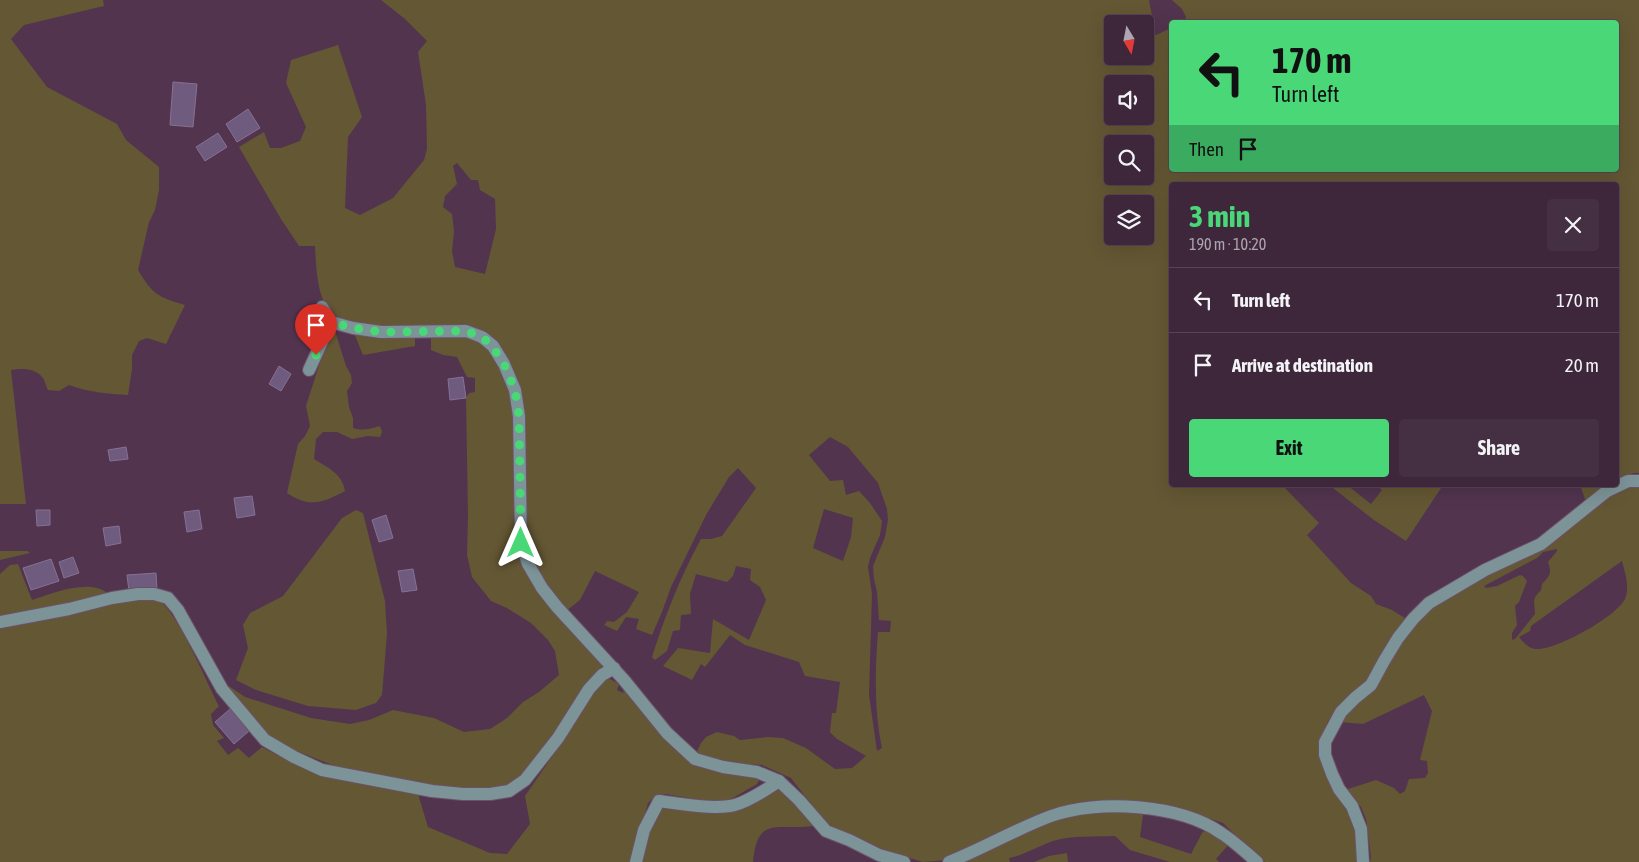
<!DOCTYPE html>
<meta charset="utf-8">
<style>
:root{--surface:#3e273b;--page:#452f42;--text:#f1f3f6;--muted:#ada5af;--line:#574455;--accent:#4ad777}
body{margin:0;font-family:"Asap Condensed",sans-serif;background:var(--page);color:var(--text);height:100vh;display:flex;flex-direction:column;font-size:19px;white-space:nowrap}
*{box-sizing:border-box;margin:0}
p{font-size:16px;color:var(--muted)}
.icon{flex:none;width:28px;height:28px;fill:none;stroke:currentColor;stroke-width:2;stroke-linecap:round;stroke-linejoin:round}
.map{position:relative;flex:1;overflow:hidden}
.drawer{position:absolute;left:1169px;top:182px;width:450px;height:305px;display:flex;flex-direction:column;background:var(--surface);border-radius:5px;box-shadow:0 5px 20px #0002,0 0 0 1px var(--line)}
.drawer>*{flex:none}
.hud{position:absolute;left:1169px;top:20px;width:450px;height:152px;border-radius:5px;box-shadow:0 5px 20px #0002,0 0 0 1px var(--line);background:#4ad777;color:#111;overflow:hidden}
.needle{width:32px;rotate:170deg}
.buttons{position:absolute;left:1104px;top:15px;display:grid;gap:10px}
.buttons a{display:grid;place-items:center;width:50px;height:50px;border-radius:5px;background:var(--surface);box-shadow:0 5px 20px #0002,0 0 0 1px var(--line);font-size:25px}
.pin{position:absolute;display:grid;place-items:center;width:42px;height:42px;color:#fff;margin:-51px -21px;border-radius:50% 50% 50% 0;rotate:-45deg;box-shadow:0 0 5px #0007}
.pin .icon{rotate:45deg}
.me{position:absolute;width:55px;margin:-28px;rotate:0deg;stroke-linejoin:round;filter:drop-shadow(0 0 4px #0008)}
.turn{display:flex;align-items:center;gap:18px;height:105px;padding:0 20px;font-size:22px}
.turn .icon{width:65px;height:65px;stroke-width:2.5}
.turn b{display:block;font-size:35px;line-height:42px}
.then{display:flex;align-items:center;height:48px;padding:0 20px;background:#0003;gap:10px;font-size:19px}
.round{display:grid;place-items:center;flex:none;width:52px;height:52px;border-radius:5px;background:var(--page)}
.summary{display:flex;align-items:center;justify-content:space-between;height:85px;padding:0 20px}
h1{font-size:30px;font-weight:700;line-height:38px;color:var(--accent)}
.cta{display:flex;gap:10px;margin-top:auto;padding:10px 20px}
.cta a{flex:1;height:58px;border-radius:5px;background:var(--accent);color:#111;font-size:20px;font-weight:700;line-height:58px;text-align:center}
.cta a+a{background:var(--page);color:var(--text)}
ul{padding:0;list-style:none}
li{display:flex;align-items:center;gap:15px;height:65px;padding:0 20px;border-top:1px solid var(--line)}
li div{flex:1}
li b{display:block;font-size:19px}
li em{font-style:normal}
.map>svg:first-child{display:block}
</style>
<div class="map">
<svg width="1639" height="862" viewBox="0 0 1639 862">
<rect width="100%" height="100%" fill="#52344f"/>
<g fill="#645734" fill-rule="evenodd">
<path d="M0,0h103l1,6 -80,19 -13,14 36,48 70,37 9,16 33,27v23l-4,20 -6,12 -11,48c15,25 20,27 47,35l-19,39 -19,-6 -8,3 -7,14v14l-4,26c-21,-1 -39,-3 -59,-10l-10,6 -11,-1c-2,-3 -3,-9 -5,-12 -7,-10 -21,-10 -32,-8l15,134h-26z"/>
<path d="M381,0h768l3,16 -5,6v8l9,5 15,-7v142h445v-148h-432l2,-5 -4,-8 -10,-9h467v473h-5l-18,6v-294h-445v300h111l37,38 -12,12 44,48 20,13 5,8 16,6 16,10 -45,69 -18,15 -17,17 -7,24 20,55 13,24 5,27 -3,11h-91l-7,-5 -35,-34 -24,-8 -22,-5 -91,-5 -139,55 -24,2 -46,-14 -31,-13 -21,-13 -34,-44 -29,-13 -43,-3 -23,-8 5,-11 5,-6 11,-5 17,4 6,4 28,-3 15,1 23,10 29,21 17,-1 14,-12 -29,-17 -7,-7 2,-19h4l4,-31 -35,-6 -6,-14 -54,-17 -15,-10 -25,32 -4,-3 -9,16 -29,-14 15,-18 32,5 3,-34 36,21 17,-40 -6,-13 -10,-7 1,-11 -15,-3 -3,10 -6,6 -31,-8 -6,20 1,20 -10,1 -1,15 -7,1 -6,20 -12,9 -3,-3c13,-41 28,-80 49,-118h10l11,-3 34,-48 -18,-20 -9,9 -23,38 -35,72 -9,25 -10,23 -16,-6 3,-10 -13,-2 -9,14 -13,-6 3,-4 7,1 13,-10 12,-20 -44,-21 -15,29 -14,11 -18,-20 -21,-41 -18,-190c-7,-11 -13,-18 -23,-25 -31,-2 -136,-3 -155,-22 -14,-14 -15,-48 -16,-67h-16l-18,-27 -42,-72 25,-15 6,16h11l19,-7 6,-14 -20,-44 5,-23 47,-15 24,72 -14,20 -3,71 15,7 33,-17 31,-38 3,-11 -1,-44 -8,-53 9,-11 -22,-22zM1112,24h33v32h-33zM1112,84h33v32h-33zM1112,144h33v32h-33zM457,163l14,17h7l2,10 15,9 1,30 -11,45 -30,-7 -3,-16 2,-20 -2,-17 -9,-7 2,-11 12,-12 -4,-18zM1112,204h33v32h-33zM830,437l18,10 30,36 9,26 1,11 -3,17 -12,29 1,13 3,13 2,28 12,1 -1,11h-12c-3,38 -4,79 4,116l-5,3 -8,-56 3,-101 -4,-27 2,-9 10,-23 2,-14 -12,-18 -11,-12 -13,4 -3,-15 -13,1 -21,-26zM824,509l29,9 -2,19 -8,24 -30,-13z"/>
<path d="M335,331l11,35 5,9 1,8 -5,8 2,16 4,11v10c9,3 18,1 27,-2l2,6 -2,5 -12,-1 -16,3 -15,-7h-14l-7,7 -2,20c14,9 28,14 31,32 -22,12 -36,17 -58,2l11,-49 7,-8 5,-10 -4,-20 22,-69z"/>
<polygon points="354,333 415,336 415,346 363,355"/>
<polygon points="459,333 485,342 514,394 518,550 603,664 602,669 534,765 502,791 417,784 335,766 276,743 250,721 220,680 245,697 311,718 350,724 369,720 393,710 434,718 464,732 490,729 507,718 523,702 539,692 559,675 555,651 548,640 531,623 507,608 491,601 472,577 467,555 468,516 466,398 469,393 475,392 475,378 467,377 457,357 443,355 431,350 431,334"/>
<polygon points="1329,485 1347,485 1371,504 1382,490 1376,485 1443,485 1406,541 1374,520"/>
<polygon points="1580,485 1607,485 1586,502"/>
<path d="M1639,487v375h-269l1,-5 -5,-38 -5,-12 -16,-17 31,-10 18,8 6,6 5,-3 4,-12 16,-1 3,-5 -1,-12 -7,-1 12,-49 -8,-16 -61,29 -24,-2 50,-61 36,-50 189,-118 13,-5zM1557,549v2l-9,11c4,11 2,14 -6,22l-1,6 -6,7 -1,4 1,13 -20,25 -3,1v-7l5,-8 -2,-19 4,-4 8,-21 -4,-5 -3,-1 -23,11 -11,2 -2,-2 53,-28 6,-6zM1622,561c3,12 8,26 3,38 -9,18 -70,52 -90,50 -7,-1 -12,-7 -16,-12l11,-6 1,-5z"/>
<polygon points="356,510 363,513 385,601 387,634 382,695 376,703 356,710 308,706 256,690 236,680 248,648 243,625 250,613 283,596 342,518"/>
<polygon points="0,551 27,551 30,553 0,560"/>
<path d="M18,564l14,36c21,-7 59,-23 78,-5l-110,25v-46l10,-9z"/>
<path d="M133,597c7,1 17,0 24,2 19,9 51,86 62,107l-8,8 2,11 11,13 -7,3 11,14 10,-7 11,10 13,-11c48,27 103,38 156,47l10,33 62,26 17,1 23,-30 -5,-28 57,-83 14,-26 7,-7 7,-1 9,5 -2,6 6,3 1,-4 20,24 47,49 69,16 -3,6 -31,18 -20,-1 -41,-7 -10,3 -7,6 -16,59h-632v-234z"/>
<path d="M784,787l31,37 -2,2c-34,5 -56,-12 -60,36h-112l12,-41 10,-14 34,5 27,1z"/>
<path d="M1091,811l43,2 9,2 -3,22 51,17 11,-21 5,-4 22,15 -13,15 3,3h-49l-40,-12 -15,-14c-20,1 -42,-1 -62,5 -15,5 -28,14 -44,17l1,4h-50l88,-42z"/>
<polygon points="1067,853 1068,862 1034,862 1049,856"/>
</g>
<g fill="#6f5b7e" stroke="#867196">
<polygon points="173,82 197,84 193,127 170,125"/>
<polygon points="248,109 260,128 237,142 226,124"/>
<polygon points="218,133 227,147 205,161 196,147"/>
<polygon points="279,366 291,374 281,391 269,384"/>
<polygon points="463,377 466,398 450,400 448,379"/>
<polygon points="126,447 128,459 110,461 108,450"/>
<polygon points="252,496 255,515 237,518 234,498"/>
<polygon points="36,510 50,510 50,525 37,526"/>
<polygon points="199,510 202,529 187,532 184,512"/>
<polygon points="386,515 393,538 379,542 372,520"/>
<polygon points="119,526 121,543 106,546 103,528"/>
<polygon points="73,557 79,573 64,578 59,562"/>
<polygon points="51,559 59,581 31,590 23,568"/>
<polygon points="413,569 417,590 402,592 398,571"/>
<polygon points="156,573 157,589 129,591 127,575"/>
<polygon points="230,709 249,731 234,744 215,722"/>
</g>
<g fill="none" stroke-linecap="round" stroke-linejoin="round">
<defs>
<g id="minor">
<polyline points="322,307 331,322 353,328 381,332 466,331 482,337 493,346 504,364 515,390 519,416 521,543 528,564 542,588 557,607 624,680 667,733 695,759 723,767 757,772 779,781 799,800 826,831 849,840 879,855 904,862"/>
<polyline points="309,370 331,322"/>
<polyline points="0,622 69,609 112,598 138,594 154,594 168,598 178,610 222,689 265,740 294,757 322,770 432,791 463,794 490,794 509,791 525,780 558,738 589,689 602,675 614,668"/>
<path d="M636,862l8,-32 15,-29c23,3 48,8 71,5 15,-2 37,-17 49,-25"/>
<path d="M949,862c35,-14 67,-33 102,-46 46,-17 129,-12 170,17 13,8 24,19 36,29"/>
<polyline points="1363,862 1361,829 1352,806 1339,789 1332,774 1325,755 1325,742 1341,712 1355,698 1371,685 1384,661 1398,638 1413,619 1429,603 1485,570 1541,544 1607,491 1628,481 1639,481"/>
</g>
</defs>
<use href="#minor" stroke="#6d516a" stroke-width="14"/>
<use href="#minor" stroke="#7c9397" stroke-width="12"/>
</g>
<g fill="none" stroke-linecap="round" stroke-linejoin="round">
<polyline stroke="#4ad777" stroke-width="9" stroke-dasharray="0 16.2" points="316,355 331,322 353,328 381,332 466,331 482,337 492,346 504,364 515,390 519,416 521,543"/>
</g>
</svg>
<div class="buttons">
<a><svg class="needle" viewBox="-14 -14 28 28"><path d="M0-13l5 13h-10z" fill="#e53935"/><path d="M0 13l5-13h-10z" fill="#ada5af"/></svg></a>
<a><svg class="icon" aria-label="sound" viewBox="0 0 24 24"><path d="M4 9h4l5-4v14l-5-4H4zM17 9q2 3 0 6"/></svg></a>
<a><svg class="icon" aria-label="search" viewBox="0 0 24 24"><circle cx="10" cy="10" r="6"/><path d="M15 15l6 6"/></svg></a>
<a><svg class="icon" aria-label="layers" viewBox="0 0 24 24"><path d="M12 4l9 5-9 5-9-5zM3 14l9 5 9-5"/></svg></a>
</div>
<div class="pin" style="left:316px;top:355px;background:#d93025"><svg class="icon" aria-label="arrive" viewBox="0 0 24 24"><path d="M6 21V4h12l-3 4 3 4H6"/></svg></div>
<svg class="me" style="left:521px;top:543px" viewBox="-20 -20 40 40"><path d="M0-17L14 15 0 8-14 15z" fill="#4ad777" stroke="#fff" stroke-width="4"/></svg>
<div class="hud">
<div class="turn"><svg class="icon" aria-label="left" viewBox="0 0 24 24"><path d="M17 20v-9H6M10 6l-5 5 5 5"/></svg><div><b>170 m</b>Turn left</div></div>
<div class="then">Then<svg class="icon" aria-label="arrive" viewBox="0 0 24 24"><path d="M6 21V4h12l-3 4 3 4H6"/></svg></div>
</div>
<section class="drawer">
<div class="summary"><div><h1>3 min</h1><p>190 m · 10:20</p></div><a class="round"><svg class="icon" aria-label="close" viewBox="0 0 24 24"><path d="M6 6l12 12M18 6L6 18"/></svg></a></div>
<ul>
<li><svg class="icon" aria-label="left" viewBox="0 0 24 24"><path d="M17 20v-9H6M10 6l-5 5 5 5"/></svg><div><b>Turn left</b></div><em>170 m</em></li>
<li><svg class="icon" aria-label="arrive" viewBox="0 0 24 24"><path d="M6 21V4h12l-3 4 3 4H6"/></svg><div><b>Arrive at destination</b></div><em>20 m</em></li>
</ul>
<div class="cta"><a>Exit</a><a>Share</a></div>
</section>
</div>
